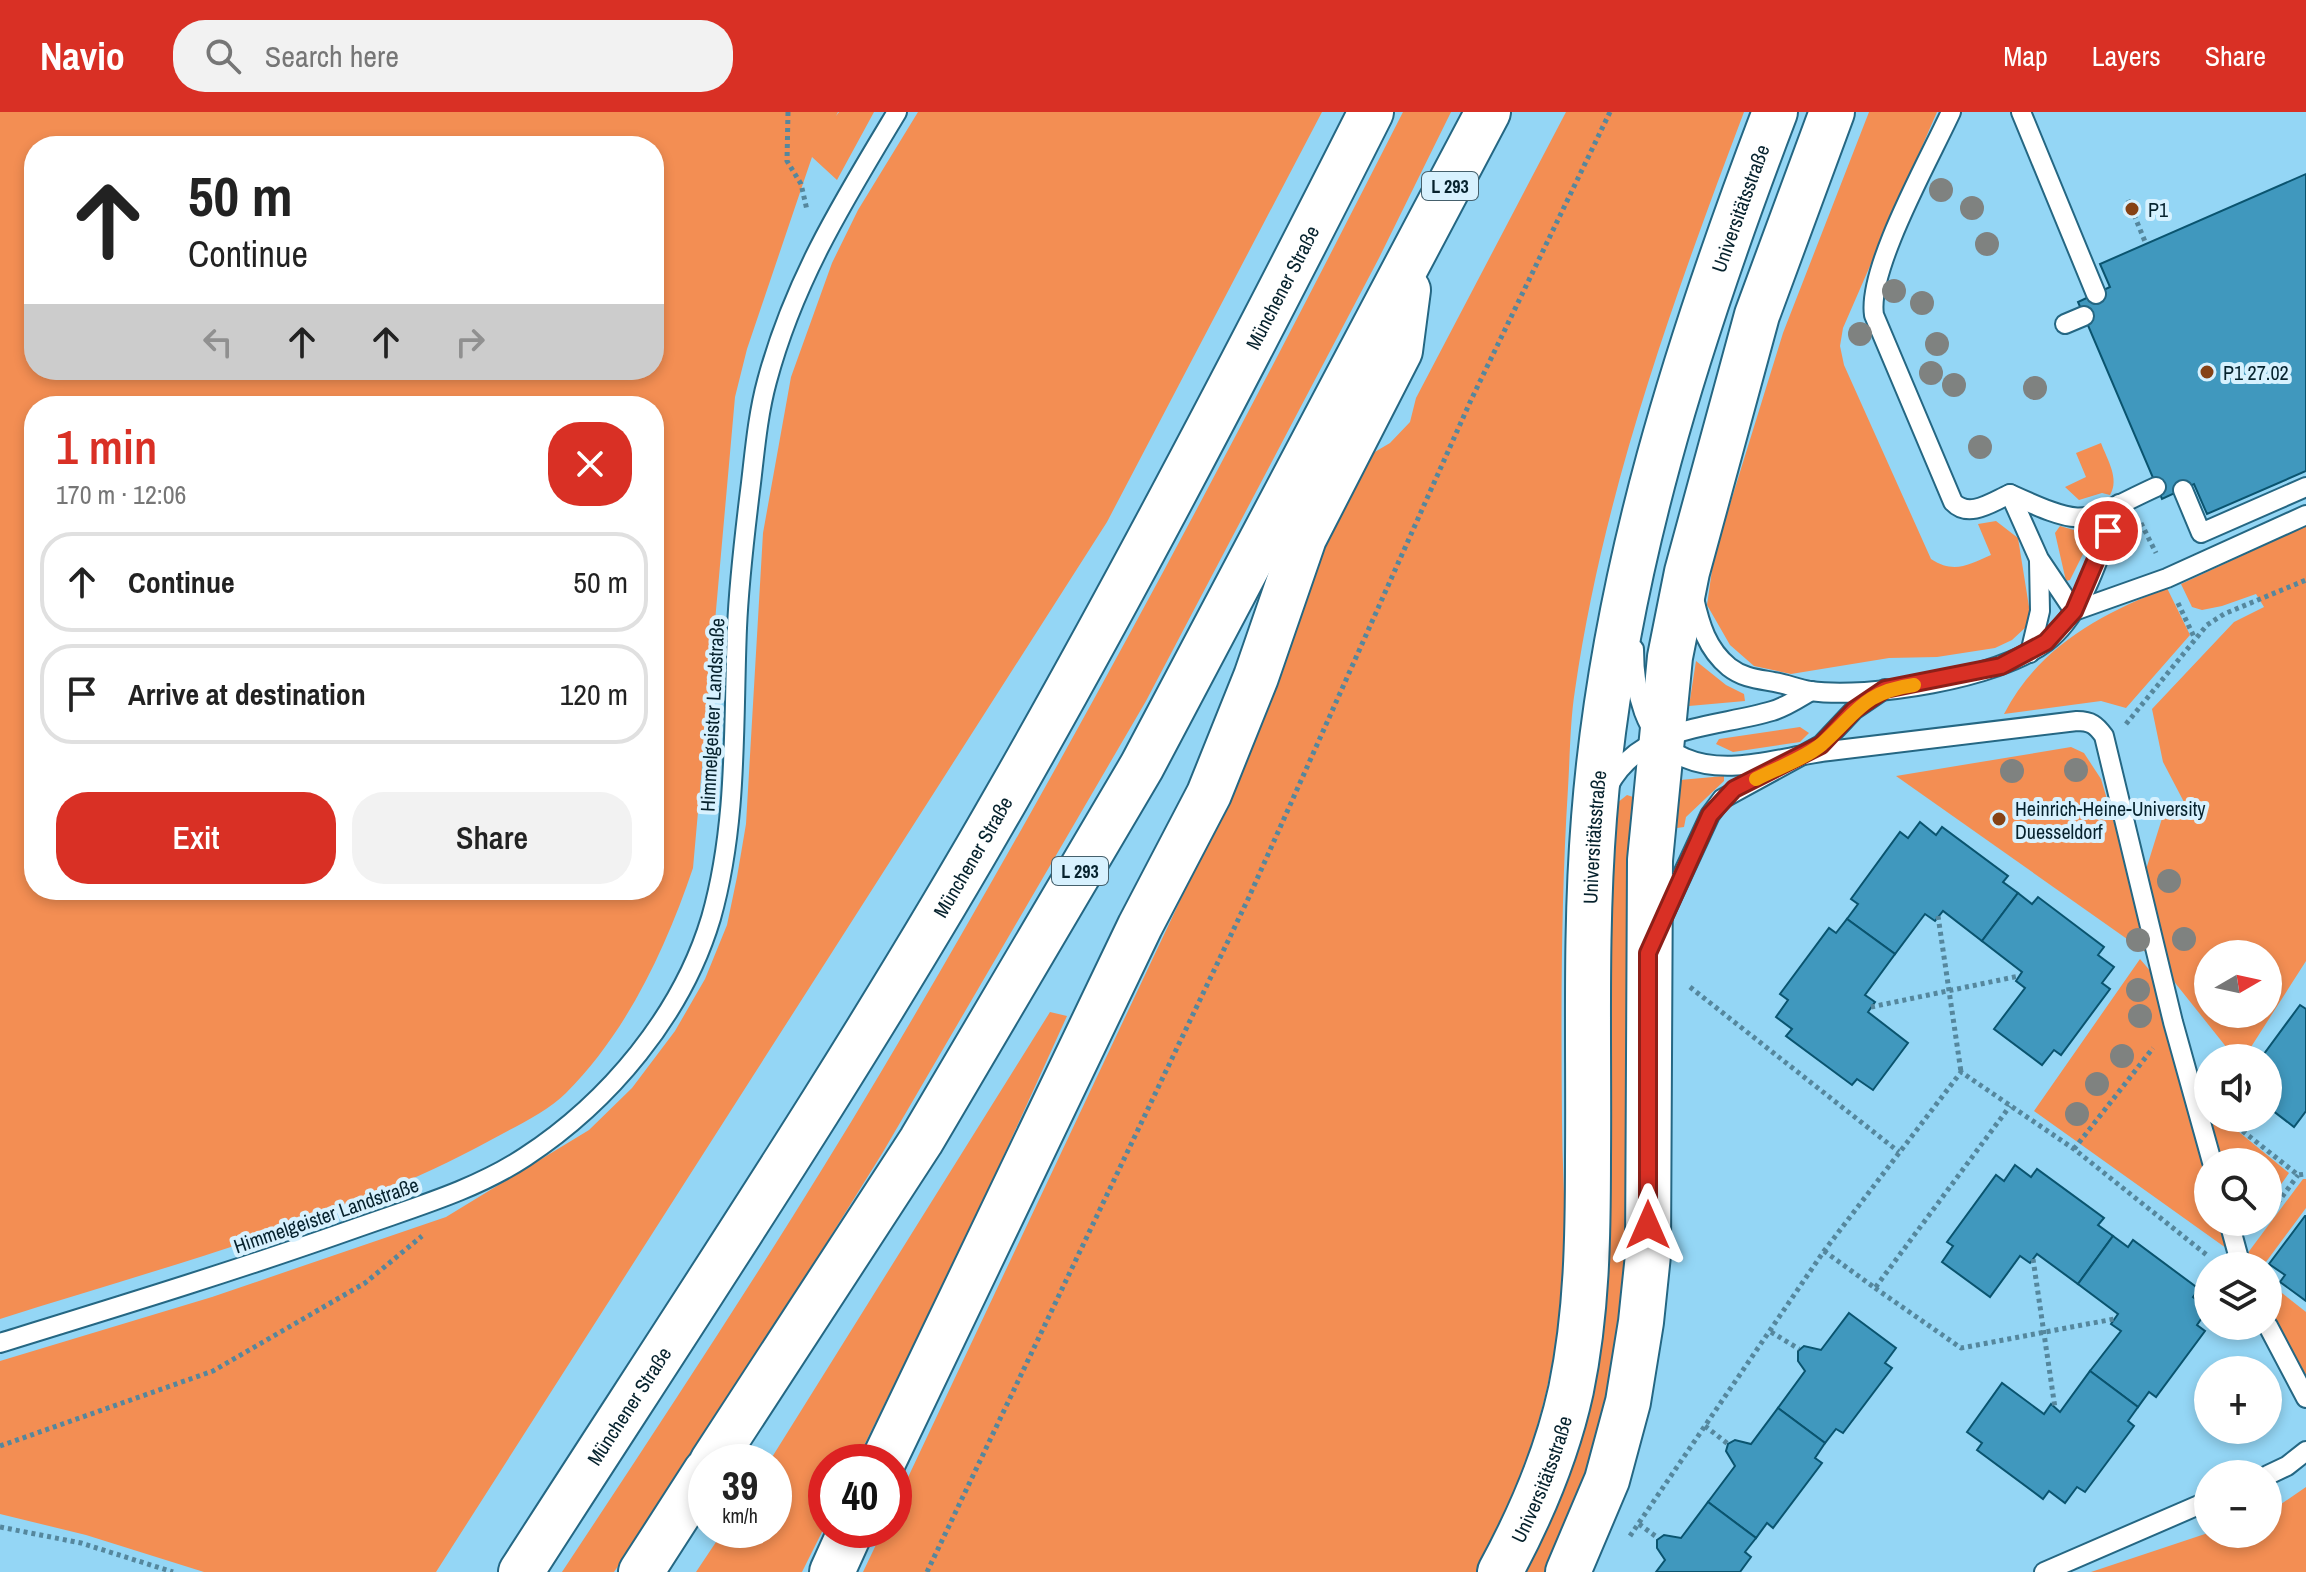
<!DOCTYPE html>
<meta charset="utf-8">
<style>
:root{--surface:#fff;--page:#f2f2f2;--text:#222;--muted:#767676;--line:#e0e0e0;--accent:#d93025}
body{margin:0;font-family:"Archivo Narrow",sans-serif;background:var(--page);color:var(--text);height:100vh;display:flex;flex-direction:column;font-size:30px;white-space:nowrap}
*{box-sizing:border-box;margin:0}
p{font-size:26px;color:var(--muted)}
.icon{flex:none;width:44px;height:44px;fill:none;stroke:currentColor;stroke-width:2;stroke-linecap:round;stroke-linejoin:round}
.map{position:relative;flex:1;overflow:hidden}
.drawer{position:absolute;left:24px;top:284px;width:640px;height:504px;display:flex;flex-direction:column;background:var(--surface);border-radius:32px;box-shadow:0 4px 12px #0003}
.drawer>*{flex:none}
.top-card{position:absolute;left:24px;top:24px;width:640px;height:244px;border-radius:32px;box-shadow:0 4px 12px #0003;background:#fff;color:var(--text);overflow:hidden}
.needle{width:52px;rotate:81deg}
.buttons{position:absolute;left:2194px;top:828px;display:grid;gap:16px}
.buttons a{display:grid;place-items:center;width:88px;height:88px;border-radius:50%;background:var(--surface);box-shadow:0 4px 12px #0003;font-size:40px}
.speed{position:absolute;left:688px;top:1332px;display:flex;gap:16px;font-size:40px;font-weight:700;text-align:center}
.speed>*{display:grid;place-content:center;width:104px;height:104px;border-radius:50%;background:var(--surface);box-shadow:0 4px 12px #0003;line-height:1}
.speed small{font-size:20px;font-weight:400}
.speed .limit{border:12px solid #d22;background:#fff;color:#111}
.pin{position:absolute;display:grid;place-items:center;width:68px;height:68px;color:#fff;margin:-34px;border:4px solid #fff;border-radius:50%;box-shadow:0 2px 8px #0007}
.me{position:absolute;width:88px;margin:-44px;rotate:0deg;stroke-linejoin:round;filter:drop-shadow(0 0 6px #0008)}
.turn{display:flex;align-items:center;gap:28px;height:168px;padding:0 32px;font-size:36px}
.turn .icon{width:104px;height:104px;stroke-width:2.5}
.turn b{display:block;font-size:56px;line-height:68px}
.lanes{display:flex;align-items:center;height:76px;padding:0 32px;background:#0003;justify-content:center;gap:40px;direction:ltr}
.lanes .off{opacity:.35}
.round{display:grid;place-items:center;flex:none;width:84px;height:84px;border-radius:32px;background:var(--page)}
.head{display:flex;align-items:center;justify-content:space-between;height:136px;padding:0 32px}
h1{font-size:48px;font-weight:600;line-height:60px;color:var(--accent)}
.cta{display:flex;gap:16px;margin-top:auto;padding:16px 32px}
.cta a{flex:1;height:92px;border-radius:32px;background:var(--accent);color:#fff;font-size:32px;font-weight:600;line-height:92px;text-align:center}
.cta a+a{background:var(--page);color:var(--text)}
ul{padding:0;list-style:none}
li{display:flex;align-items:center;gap:24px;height:100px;margin:0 16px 12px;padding:0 16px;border:4px solid var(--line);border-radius:32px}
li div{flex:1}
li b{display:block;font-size:30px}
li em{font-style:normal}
header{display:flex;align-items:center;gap:48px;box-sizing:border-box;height:112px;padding:0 40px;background:var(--accent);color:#fff}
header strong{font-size:38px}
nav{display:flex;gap:44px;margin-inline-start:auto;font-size:28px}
.search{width:560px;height:72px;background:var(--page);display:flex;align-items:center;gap:20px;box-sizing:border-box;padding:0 28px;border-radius:32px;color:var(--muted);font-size:30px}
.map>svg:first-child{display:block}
</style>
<header>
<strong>Navio</strong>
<div class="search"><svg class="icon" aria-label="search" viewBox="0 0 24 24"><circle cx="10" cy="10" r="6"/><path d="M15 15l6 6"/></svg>Search here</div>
<nav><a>Map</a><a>Layers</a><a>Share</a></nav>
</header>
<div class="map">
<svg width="2306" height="1460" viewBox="0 0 2306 1460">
<rect width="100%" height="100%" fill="#94d6f5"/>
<g fill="#f38e53" fill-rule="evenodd">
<path d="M0,0h838l-2,4 3,-4h35l-37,68 -25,-23 -65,192 -12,48 -42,471c-27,80 -66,164 -127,225 -20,20 -52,34 -77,48 -146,80 -330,127 -489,178zM34,34h620v224h-620zM34,294h620v484h-620z"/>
<polygon points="918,0 1322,0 1107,410 436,1460 204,1460 86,1423 0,1402 0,1249 212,1185 446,1105 589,1018 632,976 675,919 705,867 727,813 737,765 746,712 763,421 791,265 832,151 858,98"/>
<path d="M1403,0h48l-72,146 -233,443 -263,451 -192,309 -77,111h-52c109,-165 218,-330 319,-500 186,-313 357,-635 522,-960z"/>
<path d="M1566,0h178c-71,188 -140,378 -169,578 -5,32 -5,66 -7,98 -7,110 -7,221 -6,332 0,40 3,80 3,120 -2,114 -32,233 -89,332h-613l20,-42h11v-23l326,-691 62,-142 44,-134 47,-87 17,-10 20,-21 6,-24z"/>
<path d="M1869,0h68l-94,216 -3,18 4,19 87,194c23,15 37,6 60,-4l-13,-31 18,-3 22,17 12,75 -4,14 -14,13 -17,8 -58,9 -48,1 -98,16 -37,-8 -24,-21 -23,-40 7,-49 69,-223z"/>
<path d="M2101,331c6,16 19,36 9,52l-8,-2 -23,7 -14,-13 21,-10 -10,-24z"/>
<polygon points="2060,414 2088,422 2091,426 2070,468 2066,469 2055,421"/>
<path d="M2306,414v435l-62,97h-9l-63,-79 -28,-103 20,-64 21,-8 -22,-42 -11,-53 82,-87 30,-15 -8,-13 -34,12 -20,4 -10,-3 -11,-23zM2208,842h60v60h-60z"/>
<path d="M2167,476l23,47 -64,73 -25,-7 -97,13c35,-67 95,-99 163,-126z"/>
<polygon points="1696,549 1726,573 1744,582 1745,589 1689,594"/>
<polygon points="1800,615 1809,621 1800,630 1733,640 1716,632 1719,627"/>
<polygon points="2071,635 2084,641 2101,667 2154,846 1896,664"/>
<polygon points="1724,664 1724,669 1686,705 1684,715 1677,716 1680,668"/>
<polygon points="1627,683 1633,685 1627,1165 1613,1286 1591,1364 1549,1460 1521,1460 1549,1399 1617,691"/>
<polygon points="2140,847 2158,868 2208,1070 2208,1110 2219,1110 2226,1136 2034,999"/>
<polygon points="1050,900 1067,904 974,1109 856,1350 826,1350 826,1412 802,1460 696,1460 724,1418 774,1418 774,1350 769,1350"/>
<polygon points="2210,1006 2222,1006 2289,1061 2268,1091 2268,1050 2222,1050"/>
<polygon points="2303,1067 2306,1067 2306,1096 2263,1154 2249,1154 2247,1142"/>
<polygon points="2268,1170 2306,1200 2306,1265 2268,1196"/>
<polygon points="2306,1375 2306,1460 2091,1460 2208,1421 2268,1422 2268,1401"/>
</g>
<g fill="#4098be" stroke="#0a546f" stroke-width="2">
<polygon points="2306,62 2306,359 2207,402 2194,372 2162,387 2078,190 2110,175 2100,152"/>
<polygon points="1920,710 1936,723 1942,715 2008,764 2003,770 2018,781 1982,829 1943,799 1935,809 1925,802 1895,842 1847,807 1858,792 1851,787 1900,720 1908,726"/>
<polygon points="2018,781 2032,792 2038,785 2104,835 2098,843 2114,855 2102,871 2110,877 2061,943 2054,938 2042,953 1994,917 2025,876 2016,869 2022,860 1982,829"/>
<polygon points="1847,807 1895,842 1865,883 1875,890 1868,900 1908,931 1873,978 1857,967 1852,973 1786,924 1792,917 1776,905 1788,888 1780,882 1829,816 1836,821"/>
<polygon points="2300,893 2306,897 2306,999 2294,1015 2268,995 2268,946 2261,946"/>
<polygon points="2015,1053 2031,1065 2037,1057 2104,1106 2098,1113 2113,1124 2078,1172 2037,1142 2030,1151 2020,1144 1990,1185 1942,1150 1953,1134 1947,1130 1996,1063 2004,1069"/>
<polygon points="2305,1104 2306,1104 2306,1189 2280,1170 2285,1163 2269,1152"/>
<polygon points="2113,1124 2128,1135 2133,1128 2199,1177 2193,1185 2208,1197 2197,1213 2205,1219 2156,1285 2149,1280 2138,1295 2090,1259 2121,1219 2111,1212 2118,1202 2078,1172"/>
<polygon points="1849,1201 1896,1236 1885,1251 1892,1256 1843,1321 1836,1317 1825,1331 1778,1296 1805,1259 1798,1249 1798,1239 1804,1234 1821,1238"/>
<polygon points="2090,1259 2138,1295 2128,1309 2134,1314 2085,1380 2077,1375 2065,1391 2049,1379 2043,1387 1977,1338 1982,1331 1967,1320 2002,1271 2044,1302 2051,1292 2060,1300"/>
<polygon points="1778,1296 1825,1331 1815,1346 1822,1351 1773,1416 1767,1411 1756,1426 1708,1390 1735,1354 1726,1339 1728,1332 1735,1328 1751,1332"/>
<polygon points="1708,1390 1756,1426 1745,1440 1751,1445 1740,1460 1656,1460 1665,1448 1657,1436 1657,1428 1664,1423 1681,1426"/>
</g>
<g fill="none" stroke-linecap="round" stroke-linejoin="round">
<defs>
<g id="service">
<path d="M1951,0c-21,46 -84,157 -77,203l79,187c16,17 39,0 57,-8 80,36 70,28 146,-7"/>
<polyline points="2021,0 2096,182"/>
<polyline points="2065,212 2084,204"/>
<polyline points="2183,378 2201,421 2306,375"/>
<polyline points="2010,382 2039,447 2074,499 2167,466 2306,403"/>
<path d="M1694,486c6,27 13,51 35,69 14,11 29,12 45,15 12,2 24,7 36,9 59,8 188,-12 236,-49 40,-30 54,-93 73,-138"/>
<path d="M1634,537c0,39 9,92 51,109 44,19 99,-2 144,-7 83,-10 166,-20 248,-30 14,0 19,4 27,15l69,286 39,140"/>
<polyline points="2030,541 2040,499 2039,449"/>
<path d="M1608,675c32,-62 106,-59 164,-76 14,-4 27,-13 39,-20"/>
<polyline points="1662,807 1710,703 1722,687 1821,633 1854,598 1885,577"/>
<polyline points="2229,1110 2241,1154"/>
<polyline points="2268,1214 2306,1286"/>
<path d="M0,1231c120,-37 241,-74 359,-116 56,-20 116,-37 166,-70 84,-55 157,-142 186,-239 27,-95 22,-193 26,-290 2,-49 8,-97 14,-145 4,-34 7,-69 16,-102 27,-101 77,-181 130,-269"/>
<polyline points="2268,1363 2287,1354 2306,1339"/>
<polyline points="2044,1460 2208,1389"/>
</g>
<g id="tertiary">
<path id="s1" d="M1500,1460c31,-57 57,-118 71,-182 16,-77 17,-154 17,-233 1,-113 -3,-226 6,-339 19,-245 94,-478 181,-706"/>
<polyline points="1568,1460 1607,1368 1628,1290 1641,1210 1648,1143 1650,748 1670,545 1687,460 1757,203 1832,0"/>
</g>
<g id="trunk">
<polyline points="712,1350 921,1029 1142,654 1488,0"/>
<polyline points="883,1350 1140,814 1209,682 1256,565 1304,426 1400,239 1408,178"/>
<path id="s2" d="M521,1460c165,-257 336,-512 487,-777 128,-224 247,-453 363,-683"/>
<polyline points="641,1460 706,1359"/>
<polyline points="832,1460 851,1418"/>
</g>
</defs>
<use href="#service" stroke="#256783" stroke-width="22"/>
<use href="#tertiary" stroke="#256783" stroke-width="48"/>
<use href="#trunk" stroke="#256783" stroke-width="48"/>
<g stroke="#55879d" stroke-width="5" stroke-dasharray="4 4" stroke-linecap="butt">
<polyline points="788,0 787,49 801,72 807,98"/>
<polyline points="2128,88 2146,132"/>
<polyline points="2141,411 2156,441"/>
<polyline points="2178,491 2195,527"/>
<polyline points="2126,612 2207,513 2224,502 2306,468"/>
<polyline points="1938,804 1961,960"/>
<polyline points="1690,875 1899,1040"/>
<polyline points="1871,895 2019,864"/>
<polyline points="2230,1009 2298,1063 2306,1062"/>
<polyline points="2074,1037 2153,936"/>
<polyline points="2268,1104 2298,1063"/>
<polyline points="1824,1139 1875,1176 2010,994"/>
<polyline points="2033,1147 2055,1296"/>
<polyline points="1875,1176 1961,1236 2114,1207"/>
<polyline points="1771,1220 1799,1237"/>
<polyline points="1705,1314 1728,1332"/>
<polyline points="0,1334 213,1259 365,1171 422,1124"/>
<polyline points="1639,1412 1658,1426"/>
<polyline points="0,1415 81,1431 173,1460"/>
<polyline points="1630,1424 1824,1139 1961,960 2074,1037 2208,1144"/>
<polyline points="927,1460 1249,785 1471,288 1610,0"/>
</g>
<use href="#service" stroke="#fff" stroke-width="18"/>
<use href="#tertiary" stroke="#fff" stroke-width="44"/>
<use href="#trunk" stroke="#fff" stroke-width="44"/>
</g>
<g fill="#7f8280">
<circle cx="1941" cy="78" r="12"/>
<circle cx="1972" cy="96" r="12"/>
<circle cx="1987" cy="132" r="12"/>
<circle cx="1894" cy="179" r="12"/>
<circle cx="1922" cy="191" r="12"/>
<circle cx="1860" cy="222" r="12"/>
<circle cx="1937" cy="232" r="12"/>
<circle cx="1931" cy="261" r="12"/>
<circle cx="1954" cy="273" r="12"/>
<circle cx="2035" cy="276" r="12"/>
<circle cx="1980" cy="335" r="12"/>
<circle cx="2076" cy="658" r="12"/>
<circle cx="2012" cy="659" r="12"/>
<circle cx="2169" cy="769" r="12"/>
<circle cx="2184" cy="827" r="12"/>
<circle cx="2138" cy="828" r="12"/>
<circle cx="2138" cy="878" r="12"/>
<circle cx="2140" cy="904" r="12"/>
<circle cx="2122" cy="944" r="12"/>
<circle cx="2097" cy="972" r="12"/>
<circle cx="2077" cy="1002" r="12"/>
</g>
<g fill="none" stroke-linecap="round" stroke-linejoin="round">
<defs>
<polyline id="route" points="1648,1113 1648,841 1710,703 1734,677 1821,633 1854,598 1885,577 2001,554 2046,530 2074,499 2108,419"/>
</defs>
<use href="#route" stroke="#8d1f18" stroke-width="20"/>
<use href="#route" stroke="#d93025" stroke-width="14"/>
<path stroke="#f59e0b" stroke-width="14" d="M1756,667c21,-11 48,-20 66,-35 35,-31 41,-52 92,-59"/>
</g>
<g fill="#864215" stroke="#d7f1fe" stroke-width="3">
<circle cx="2132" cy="97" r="8"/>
<circle cx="2207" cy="260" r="8"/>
<circle cx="1999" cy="707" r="8"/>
</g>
<g text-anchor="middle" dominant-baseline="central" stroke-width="8" stroke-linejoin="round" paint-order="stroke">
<g fill="#d7f1fe" stroke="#45606c" stroke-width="2">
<rect x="1422" y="60" width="56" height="28" rx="6"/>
<rect x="1052" y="745" width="56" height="28" rx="6"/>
</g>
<g font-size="18" font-weight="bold" fill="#06222d">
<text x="1450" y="74">L 293</text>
<text x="1080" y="759">L 293</text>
</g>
<g font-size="20" fill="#06222d" stroke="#d7f1fe">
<text stroke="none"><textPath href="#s1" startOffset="1398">Universitätsstraße</textPath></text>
<text stroke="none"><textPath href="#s2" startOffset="1494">Münchener Straße</textPath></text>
<text transform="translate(712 603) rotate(-87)">Himmelgeister Landstraße</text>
<text stroke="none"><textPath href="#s1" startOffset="750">Universitätsstraße</textPath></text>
<text stroke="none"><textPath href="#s2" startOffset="846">Münchener Straße</textPath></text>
<text transform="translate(326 1103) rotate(-19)">Himmelgeister Landstraße</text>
<text stroke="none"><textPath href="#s2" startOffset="198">Münchener Straße</textPath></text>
<text stroke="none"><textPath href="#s1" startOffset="102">Universitätsstraße</textPath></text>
</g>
<g font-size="20" fill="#06222d" stroke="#d7f1fe" text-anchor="start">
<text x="2148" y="97">P1</text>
<text x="2223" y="260">P1 27.02</text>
<text x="2015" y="696">Heinrich-Heine-University<tspan x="2015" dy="23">Duesseldorf</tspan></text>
</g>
</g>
</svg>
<div class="buttons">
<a><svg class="needle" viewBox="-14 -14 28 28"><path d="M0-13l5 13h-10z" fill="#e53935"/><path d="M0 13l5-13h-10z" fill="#767676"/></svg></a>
<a><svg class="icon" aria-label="sound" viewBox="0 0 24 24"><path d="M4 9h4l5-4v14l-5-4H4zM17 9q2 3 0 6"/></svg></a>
<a><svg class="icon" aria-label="search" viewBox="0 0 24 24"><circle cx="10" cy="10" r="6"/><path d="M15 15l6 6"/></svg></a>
<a><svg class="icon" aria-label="layers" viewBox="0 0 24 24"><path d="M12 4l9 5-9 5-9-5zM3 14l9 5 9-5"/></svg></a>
<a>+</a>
<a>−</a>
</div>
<div class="speed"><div>39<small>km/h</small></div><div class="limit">40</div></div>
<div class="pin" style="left:2108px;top:419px;background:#d93025"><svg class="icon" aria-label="arrive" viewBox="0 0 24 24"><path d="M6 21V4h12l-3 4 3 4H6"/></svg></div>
<svg class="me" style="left:1648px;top:1113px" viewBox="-20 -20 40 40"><path d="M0-17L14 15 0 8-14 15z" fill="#d93025" stroke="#fff" stroke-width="4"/></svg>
<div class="top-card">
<div class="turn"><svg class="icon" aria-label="ahead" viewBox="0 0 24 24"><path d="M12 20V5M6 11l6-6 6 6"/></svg><div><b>50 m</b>Continue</div></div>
<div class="lanes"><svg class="icon off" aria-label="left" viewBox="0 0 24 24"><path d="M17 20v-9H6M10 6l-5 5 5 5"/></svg><svg class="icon" aria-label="ahead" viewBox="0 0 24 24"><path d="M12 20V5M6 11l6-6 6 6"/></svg><svg class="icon" aria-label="ahead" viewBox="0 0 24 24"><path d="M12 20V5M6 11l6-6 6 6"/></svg><svg class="icon off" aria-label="right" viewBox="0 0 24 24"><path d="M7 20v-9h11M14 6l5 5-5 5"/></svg></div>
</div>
<section class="drawer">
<div class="head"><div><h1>1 min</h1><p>170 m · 12:06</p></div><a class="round" style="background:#d93025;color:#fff"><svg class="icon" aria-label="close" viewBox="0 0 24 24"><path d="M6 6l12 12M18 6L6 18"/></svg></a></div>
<ul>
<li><svg class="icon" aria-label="ahead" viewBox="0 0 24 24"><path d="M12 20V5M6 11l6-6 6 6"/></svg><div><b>Continue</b></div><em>50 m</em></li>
<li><svg class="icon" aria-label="arrive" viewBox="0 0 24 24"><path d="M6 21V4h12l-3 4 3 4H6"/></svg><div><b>Arrive at destination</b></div><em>120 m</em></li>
</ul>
<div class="cta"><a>Exit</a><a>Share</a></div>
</section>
</div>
